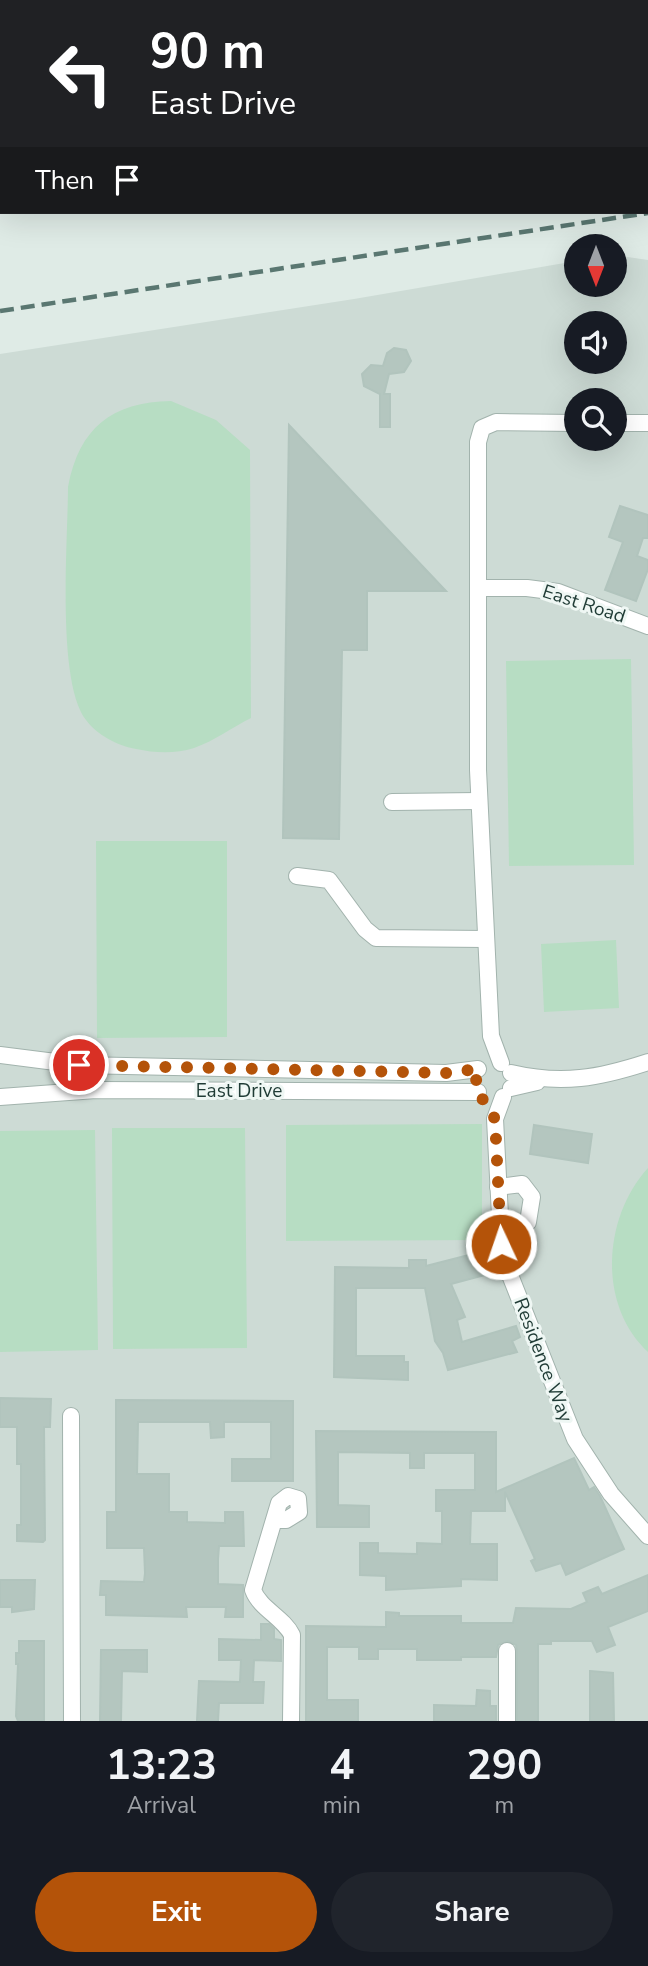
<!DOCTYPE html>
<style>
:root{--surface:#171b24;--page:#20242c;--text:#f1f3f6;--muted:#9ea1a6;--accent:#b45309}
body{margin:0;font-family:"Nunito Sans",sans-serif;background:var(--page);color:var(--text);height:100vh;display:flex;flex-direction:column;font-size:26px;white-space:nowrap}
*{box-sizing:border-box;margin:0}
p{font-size:23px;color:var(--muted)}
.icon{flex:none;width:38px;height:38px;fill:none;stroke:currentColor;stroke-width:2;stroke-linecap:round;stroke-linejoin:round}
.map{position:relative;height:1721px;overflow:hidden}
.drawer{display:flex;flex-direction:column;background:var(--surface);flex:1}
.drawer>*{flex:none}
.hud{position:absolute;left:0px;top:0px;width:649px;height:214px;box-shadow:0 7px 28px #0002;background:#202124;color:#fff;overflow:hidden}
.needle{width:46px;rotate:180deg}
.tools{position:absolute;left:564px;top:234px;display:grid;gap:14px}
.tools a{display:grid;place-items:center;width:63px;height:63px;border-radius:50%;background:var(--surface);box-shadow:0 7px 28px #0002;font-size:35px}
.pin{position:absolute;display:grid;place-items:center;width:60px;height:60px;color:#fff;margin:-30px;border:4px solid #fff;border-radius:50%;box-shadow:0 2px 7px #0007}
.me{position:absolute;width:77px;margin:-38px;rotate:357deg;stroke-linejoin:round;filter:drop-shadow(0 0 5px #0008)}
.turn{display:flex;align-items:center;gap:24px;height:147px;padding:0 35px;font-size:32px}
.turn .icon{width:91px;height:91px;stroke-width:2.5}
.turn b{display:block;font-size:49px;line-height:60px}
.then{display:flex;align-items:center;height:66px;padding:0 35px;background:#0003;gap:14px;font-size:26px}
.eta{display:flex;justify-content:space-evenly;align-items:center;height:119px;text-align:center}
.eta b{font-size:42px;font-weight:700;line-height:49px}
.action{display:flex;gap:14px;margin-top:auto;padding:14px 35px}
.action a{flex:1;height:80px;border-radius:42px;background:var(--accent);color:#fff;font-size:28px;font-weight:700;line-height:80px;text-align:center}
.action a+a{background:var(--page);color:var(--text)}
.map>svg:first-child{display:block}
</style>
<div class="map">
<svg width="648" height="1721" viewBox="0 0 648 1721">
<rect width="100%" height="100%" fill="#dfebe6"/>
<path fill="#cddbd5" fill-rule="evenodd" d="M614,255l34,5v1461h-648v-1367l354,-55 222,-38v24h38zM576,324h38v38h-38zM576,401h38v38h-38z"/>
<g fill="#b7ddc3">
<path d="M171,401l45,19 34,30 1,268c-18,9 -37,23 -57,30 -19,6 -39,5 -58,1 -18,-3 -39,-14 -50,-29 -30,-39 -18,-180 -18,-233 11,-59 44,-85 103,-86z"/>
<polygon points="631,659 634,865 509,866 506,661"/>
<polygon points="96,841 227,841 227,1037 97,1038"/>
<polygon points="616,940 619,1008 544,1012 541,944"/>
<polygon points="482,1124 482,1240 286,1241 286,1125"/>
<polygon points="112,1128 245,1128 247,1348 113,1349"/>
<polygon points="95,1130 98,1350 0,1352 0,1131"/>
<path d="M648,1168v184c-51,-47 -45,-135 0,-184z"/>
</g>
<g fill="#b4c6bf" stroke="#b1c4bd" stroke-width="2">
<polygon points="394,348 406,350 411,361 404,372 389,374 384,394 390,394 390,427 380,427 380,394 364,386 362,374 371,365 383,366 387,353"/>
<polygon points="289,425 446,591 367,591 367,650 342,650 339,839 283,838"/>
<polygon points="620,506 648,515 648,538 643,538 637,556 648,560 648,569 636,601 605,590 623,542 609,537"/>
<polygon points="534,1125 592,1134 588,1163 530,1154"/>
<polygon points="473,1254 479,1266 488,1261 492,1273 451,1284 465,1317 457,1320 462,1342 516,1326 520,1337 512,1341 517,1352 448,1370 443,1353 435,1341 425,1288 356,1288 356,1356 404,1356 404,1362 408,1362 408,1380 334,1377 335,1267 409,1268 409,1260 426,1260 426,1266"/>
<polygon points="0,1398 51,1399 50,1427 44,1427 45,1540 43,1542 17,1541 17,1525 21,1525 21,1464 17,1464 17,1427 0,1427"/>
<polygon points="116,1400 293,1401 293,1481 232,1481 232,1459 271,1459 271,1422 224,1422 224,1437 211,1438 210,1422 138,1422 137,1474 169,1474 169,1512 187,1512 187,1522 225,1523 225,1512 243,1512 244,1546 219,1546 218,1559 218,1584 243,1585 243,1617 225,1617 226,1607 186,1607 187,1617 106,1615 106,1595 100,1595 101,1581 144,1582 145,1573 144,1548 107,1548 107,1512 116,1512"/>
<polygon points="316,1431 496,1432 496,1492 574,1458 589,1490 594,1487 600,1496 624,1549 566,1575 561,1563 536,1571 531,1561 535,1559 505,1492 505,1511 471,1511 470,1544 497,1544 497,1580 461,1579 461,1586 386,1590 386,1576 360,1575 360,1543 378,1543 378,1553 417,1554 417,1543 442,1544 442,1511 436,1511 436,1490 475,1490 475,1453 424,1453 424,1468 410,1468 410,1453 338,1452 338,1505 369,1506 369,1527 317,1527"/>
<polygon points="648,1575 648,1611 608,1627 615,1645 597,1652 592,1641 551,1641 551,1644 538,1644 538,1721 517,1721 517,1651 516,1645 508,1641 498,1645 496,1657 461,1657 461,1660 417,1660 417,1649 378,1649 378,1659 359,1659 359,1647 327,1647 327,1700 358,1700 358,1721 306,1721 306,1626 386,1627 386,1612 399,1613 399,1616 461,1616 461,1623 513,1623 516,1608 571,1609 587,1602 583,1593 598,1587 602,1594"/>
<polygon points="0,1580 35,1580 34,1609 12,1612 12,1607 0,1607"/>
<polygon points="261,1624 269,1624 274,1629 274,1639 281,1640 281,1661 254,1660 253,1682 264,1682 263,1703 219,1703 218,1721 197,1721 199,1681 240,1682 241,1660 219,1660 219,1639 261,1640"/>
<polygon points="19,1641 44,1641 44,1721 18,1721 16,1716 18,1664 16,1664 16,1653 19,1653"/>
<polygon points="101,1650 147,1650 147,1672 122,1671 121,1721 100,1721"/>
<polygon points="590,1671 613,1673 614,1721 590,1721"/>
<polygon points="477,1690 490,1691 490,1706 496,1706 496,1721 434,1721 434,1705 476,1706"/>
</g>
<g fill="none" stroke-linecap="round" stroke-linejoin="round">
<defs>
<g id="minor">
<polyline points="19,0 22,2"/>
<polyline points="596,0 596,2"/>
<polyline points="58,2 59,0"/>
<polyline points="126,2 128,0"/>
<polyline points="648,74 648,75"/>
<polyline points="614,423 648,423"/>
<polyline points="478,588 527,588 558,592 648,626"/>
<polyline points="392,802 479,801"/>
<polyline points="297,876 329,880 365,929 376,938 486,939"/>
<polyline points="0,1055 79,1065 446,1073 478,1069"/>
<polyline points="501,1063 491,1036 478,770 478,442 482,428 496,422 576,423"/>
<path d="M511,1073c51,12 88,5 137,-11"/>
<polyline points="511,1088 537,1082"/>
<polyline points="0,1097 96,1090 478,1092"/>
<polyline points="503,1097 495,1119 501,1235 506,1265 575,1439 611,1494 648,1536"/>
<polyline points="498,1187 522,1184 532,1197 528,1222 500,1229"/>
<polyline points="71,1416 72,1721"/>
<path d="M275,1520h11l13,-8 -1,-13 -10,-3 -9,7 -26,87c7,19 30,27 39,45l-1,86"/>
<polyline points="507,1721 507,1651"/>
</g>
</defs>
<use href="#minor" stroke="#a2b3ad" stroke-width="18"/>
<use href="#minor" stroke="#fff" stroke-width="16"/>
<polyline stroke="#5a7771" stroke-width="4.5" stroke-dasharray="14 7" stroke-linecap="butt" points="0,311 648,213"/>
</g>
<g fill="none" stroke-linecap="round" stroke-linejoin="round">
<polyline stroke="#b45309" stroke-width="12" stroke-dasharray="0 21.6" points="79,1065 446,1073 478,1069 475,1087 495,1119 501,1244"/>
</g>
<g text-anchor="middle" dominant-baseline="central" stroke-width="6" stroke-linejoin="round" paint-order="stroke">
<g font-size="19" fill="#1f3b35" stroke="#eff7f4">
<text transform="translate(584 604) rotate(18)">East Road</text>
<text x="239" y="1091">East Drive</text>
<text transform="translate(543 1360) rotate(69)">Residence Way</text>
</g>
</g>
</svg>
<div class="tools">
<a><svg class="needle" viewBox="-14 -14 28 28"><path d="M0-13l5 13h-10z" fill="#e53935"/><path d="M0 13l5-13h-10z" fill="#9ea1a6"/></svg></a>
<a><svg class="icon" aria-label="sound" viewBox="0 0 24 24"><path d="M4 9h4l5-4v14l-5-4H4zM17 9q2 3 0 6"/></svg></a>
<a><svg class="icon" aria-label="search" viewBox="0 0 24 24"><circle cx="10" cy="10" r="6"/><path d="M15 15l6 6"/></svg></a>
</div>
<div class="pin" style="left:79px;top:1065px;background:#d93025"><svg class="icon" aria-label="arrive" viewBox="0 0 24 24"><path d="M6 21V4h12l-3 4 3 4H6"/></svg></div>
<svg class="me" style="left:501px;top:1244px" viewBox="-20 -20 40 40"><circle r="17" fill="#b45309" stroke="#fff" stroke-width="3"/><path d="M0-11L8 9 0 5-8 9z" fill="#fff"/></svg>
<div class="hud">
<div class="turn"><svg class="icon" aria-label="left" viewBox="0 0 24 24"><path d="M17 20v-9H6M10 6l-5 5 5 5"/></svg><div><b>90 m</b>East Drive</div></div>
<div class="then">Then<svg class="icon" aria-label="arrive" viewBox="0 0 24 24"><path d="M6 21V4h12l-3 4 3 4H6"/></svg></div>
</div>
</div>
<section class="drawer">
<div class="eta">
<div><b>13:23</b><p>Arrival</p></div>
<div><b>4</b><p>min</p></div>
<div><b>290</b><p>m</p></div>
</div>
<div class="action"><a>Exit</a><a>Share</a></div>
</section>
